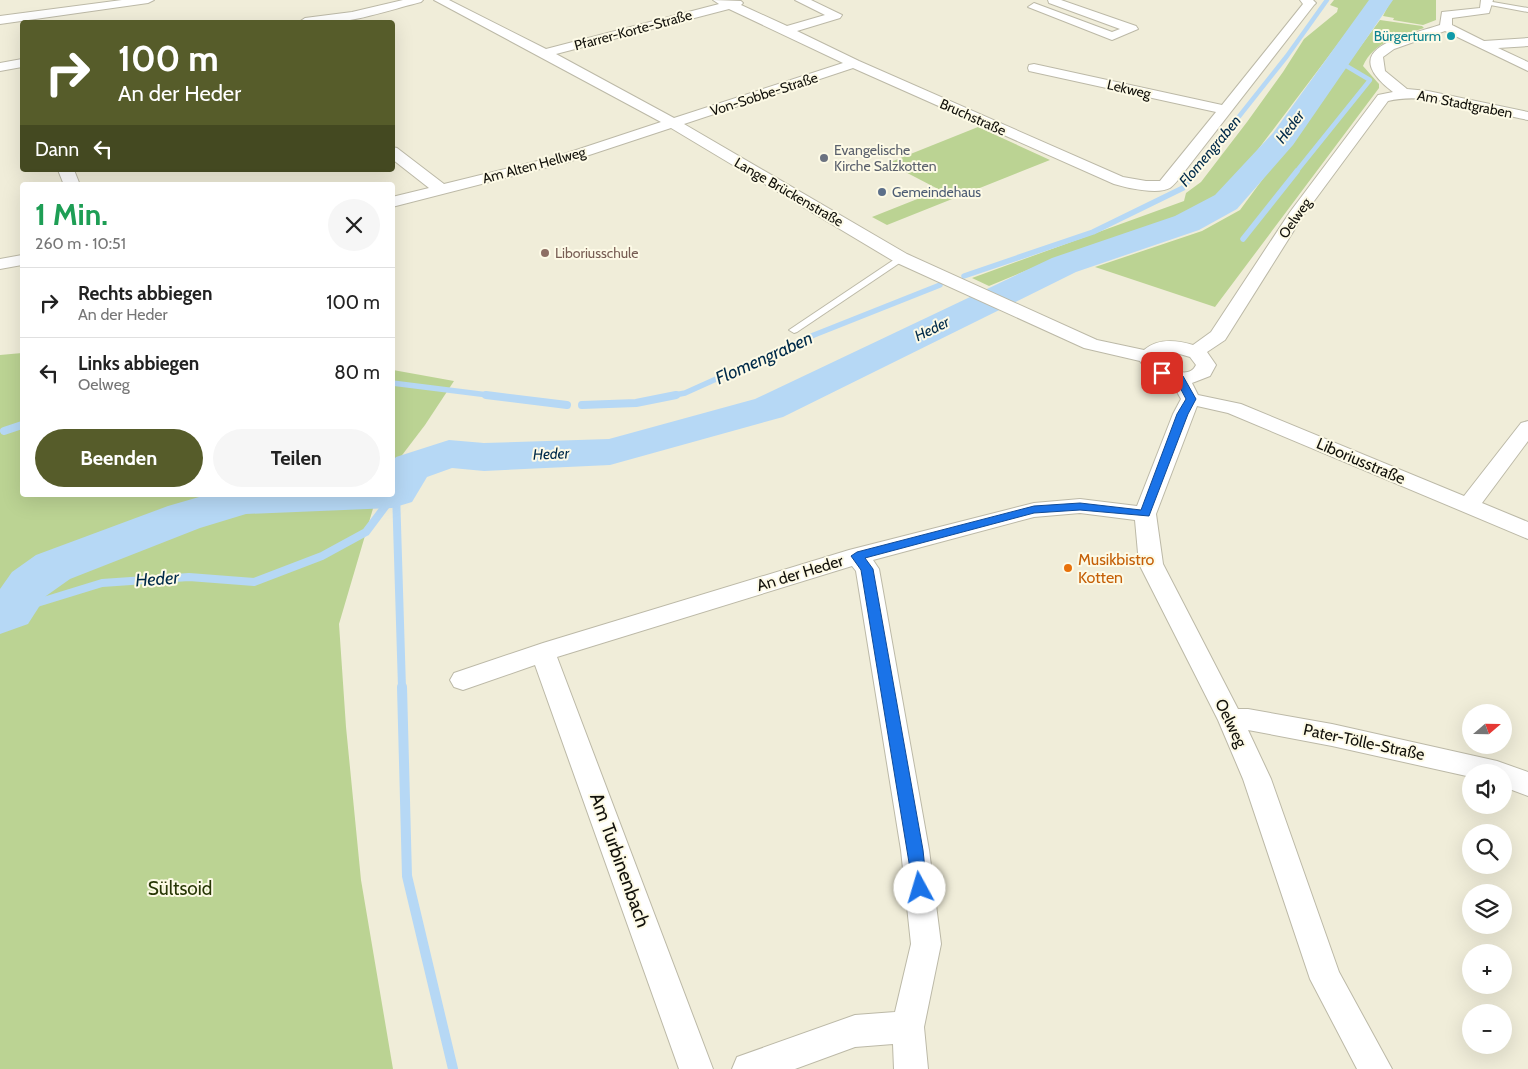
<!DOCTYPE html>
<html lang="de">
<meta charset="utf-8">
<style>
:root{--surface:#fff;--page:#f6f6f6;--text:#222;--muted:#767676;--line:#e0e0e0;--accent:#565c2a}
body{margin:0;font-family:Cabin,sans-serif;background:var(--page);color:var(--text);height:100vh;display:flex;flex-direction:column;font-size:19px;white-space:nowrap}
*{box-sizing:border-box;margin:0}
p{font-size:16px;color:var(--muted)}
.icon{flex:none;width:28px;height:28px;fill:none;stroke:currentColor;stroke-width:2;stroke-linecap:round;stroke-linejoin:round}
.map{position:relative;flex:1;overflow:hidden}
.side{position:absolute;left:20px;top:182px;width:375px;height:315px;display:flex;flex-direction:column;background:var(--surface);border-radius:5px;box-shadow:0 5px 20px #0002}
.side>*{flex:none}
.banner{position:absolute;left:20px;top:20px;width:375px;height:152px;border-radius:5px;box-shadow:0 5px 20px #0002;background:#565c2a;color:#fff;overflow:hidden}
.needle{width:32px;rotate:70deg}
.fabs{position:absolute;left:1462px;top:704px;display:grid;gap:10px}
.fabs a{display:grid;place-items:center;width:50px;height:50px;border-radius:50%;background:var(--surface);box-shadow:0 5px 20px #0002;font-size:25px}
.pin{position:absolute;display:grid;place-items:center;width:42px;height:42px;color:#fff;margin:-21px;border-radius:10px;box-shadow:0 2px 8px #0006}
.me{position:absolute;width:55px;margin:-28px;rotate:354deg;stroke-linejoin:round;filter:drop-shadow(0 0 4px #0008)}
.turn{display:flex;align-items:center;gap:18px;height:105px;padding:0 15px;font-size:22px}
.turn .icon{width:65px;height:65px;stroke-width:2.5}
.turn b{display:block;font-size:35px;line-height:42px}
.then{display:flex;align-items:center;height:48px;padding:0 15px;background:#0003;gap:10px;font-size:19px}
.round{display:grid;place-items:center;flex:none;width:52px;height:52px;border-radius:26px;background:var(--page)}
.headline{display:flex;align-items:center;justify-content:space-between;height:85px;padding:0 15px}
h1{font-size:30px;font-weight:700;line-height:38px;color:#1e9e55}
.action{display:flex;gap:10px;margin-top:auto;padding:10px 15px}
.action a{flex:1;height:58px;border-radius:30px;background:var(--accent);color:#fff;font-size:20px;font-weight:700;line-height:58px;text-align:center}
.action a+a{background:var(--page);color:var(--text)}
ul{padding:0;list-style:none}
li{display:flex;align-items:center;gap:15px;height:70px;padding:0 15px;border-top:1px solid var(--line)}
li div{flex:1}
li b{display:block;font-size:19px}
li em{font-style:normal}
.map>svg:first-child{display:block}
</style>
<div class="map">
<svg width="1528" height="1069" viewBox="0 0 1528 1069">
<rect width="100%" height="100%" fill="#f0edd9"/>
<g fill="#bbd393">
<polygon points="1334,0 1371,0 1241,172 1223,193 1211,203 1195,211 1054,259 989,286 972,278 1184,201 1186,193 1201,182 1247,122 1283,72 1304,39 1337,12 1338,8 1330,5"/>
<polygon points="1391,0 1436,0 1436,20 1423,25 1393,20 1394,18 1383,16"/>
<path d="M1380,20l42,6 2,2c-24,8 -50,13 -61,38l16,18v4l-164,219 -120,-40 107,-36 38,-21z"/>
<polygon points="978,127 1050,160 887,225 872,217 940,190 888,163"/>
<polygon points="22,353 22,495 377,495 339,624 346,727 361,880 393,1069 0,1069 0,355"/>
<polygon points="393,370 454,381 425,425 393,467"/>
</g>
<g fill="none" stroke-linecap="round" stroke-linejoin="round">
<g stroke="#b6d8f5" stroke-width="4.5">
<polyline points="1195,172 1287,56 1327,0"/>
<polyline points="1296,172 1370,80 1338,61"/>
</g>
<g stroke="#b6d8f5" stroke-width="5.5">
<polyline points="1243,239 1297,171"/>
<polyline points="964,276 1093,232 1183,188 1196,171"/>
<polyline points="392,383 496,396"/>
<polyline points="670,396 685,393 814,335 940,285"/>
</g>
<g stroke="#b6d8f5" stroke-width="8">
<polyline points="486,395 567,405"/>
<polyline points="582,405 636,403 676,395"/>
<polyline points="4,431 22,425"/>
<polyline points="396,492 402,688"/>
<polyline points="11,611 102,583 189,577 254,582 322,556 366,532 396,492"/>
</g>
<polyline stroke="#b6d8f5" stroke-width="10" points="402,687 407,876 453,1069"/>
<polygon fill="#b6d8f5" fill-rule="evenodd" points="1369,0 1393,0 1293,145 1237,209 1199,230 1076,272 783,417 610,465 484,471 452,468 427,477 412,502 392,508 246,514 200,528 70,579 46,596 28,624 0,634 0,589 12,572 36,555 168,506 206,495 392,495 392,462 396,457 449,440 484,443 609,439 755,399 1052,258 1175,216 1215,195 1273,133"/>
<defs>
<g id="lane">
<polygon points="1487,1 1528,8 1528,12 1485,4"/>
<polygon points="901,255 904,256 904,260 797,332 794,333 789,330"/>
</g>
<g id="street">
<polygon points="122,0 154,0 148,3 0,24 0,16"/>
<path d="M403,0h20l-2,2c-39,10 -82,26 -122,20l6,-4 47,-6z"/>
<path d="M434,0h15l97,49 173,-45 -6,-4 28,1 2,2 -2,2 46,21 38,-11 -30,-15h16l31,15 -2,3 -43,13 62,30 264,116 23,4h14l56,-69 -187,-41 -1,-3 1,-3 5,-1 188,41 81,-101 -3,-4h13l3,3 -2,2 -133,171c-3,4 -7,9 -11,12 -12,7 -43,0 -56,-4l-261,-116 -169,56 223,130 190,86 47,10c14,-12 32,-10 49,-5l18,-13 79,-120 88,-117 15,-3c-59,-45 12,-55 47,-67l2,-13 38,-4 1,-8h12l-4,13 -37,5v7l32,16 44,-3v8l-30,2 30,14v9l-83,-40 -51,18 -11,8 2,14 22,18 21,2 100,21v8c-40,-8 -101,-29 -140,-19l-85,115 -78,124 -18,12 9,13 -6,11 -18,7 6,12 43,9 223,92 57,-73 7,-2v20l-46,62 46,19v17l-300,-126 -31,-7 -41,108 7,50 75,145h10l84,15 165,37 31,11v24l-24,-9v-15h-33v5l-139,-31 -84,-16 23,49 68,193 53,97h-35l-47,-90 -67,-200 -25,-59 -79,-156 -4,-44 -55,-7 -46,4 -161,43 6,9 50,281 12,94 -17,83 4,42h-34l-1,-25 -38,3 -60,22h-63l5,-12 118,-42 40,-3 16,-68 -10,-94 -45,-279 -4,-5 -295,91 156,412h-34l-144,-404 -72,25 -9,-3 -4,-7 4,-7 89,-30 306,-93 185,-47 46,-4 57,7 36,-92 8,-15 -10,-18c-13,-3 -24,-8 -31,-20l-56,-13 -189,-86 -224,-134 -103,34 -176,45v-10l37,-9 -37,-29v-12l5,1 47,36 114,-28 103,-34zM729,9l114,54 -169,55 -118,-64zM1173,352l17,5 6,8c-7,15 -29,4 -37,-5l1,-4z"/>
<polygon points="1048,0 1061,0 1136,26 1138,29 1112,40 1028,7 1034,3 1112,32 1120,29 1049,3"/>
<polygon points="22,59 22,67 0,71 0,63"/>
<polygon points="58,170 74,170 80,185 64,185"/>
<polygon points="22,255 22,265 0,269 0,259"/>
</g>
</defs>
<use href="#lane" stroke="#bcb9a7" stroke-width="2"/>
<use href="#street" stroke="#bcb9a7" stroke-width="2"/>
<use href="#lane" fill="#fff" fill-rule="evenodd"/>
<use href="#street" fill="#fff" fill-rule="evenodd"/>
</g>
<polygon fill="#1a73e8" stroke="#114b97" points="1162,370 1183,376 1196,399 1188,414 1149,516 1080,510 1034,513 865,558 873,569 923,850 927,888 925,893 920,895 914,893 861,570 851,556 857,552 1034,506 1080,503 1141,510 1177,414 1186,399 1176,380 1158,375 1158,371"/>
<circle fill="#0f9aa8" stroke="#fdfae6" stroke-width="2" cx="1451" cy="36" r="5"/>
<circle fill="#6b7280" stroke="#fdfae6" stroke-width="2" cx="824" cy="158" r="5"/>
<circle fill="#5c6f8a" stroke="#fdfae6" stroke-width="2" cx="882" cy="192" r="5"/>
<circle fill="#8d6e63" stroke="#fdfae6" stroke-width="2" cx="545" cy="253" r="5"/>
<circle fill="#e8710a" stroke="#fdfae6" stroke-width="2" cx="1068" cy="568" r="5"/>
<g text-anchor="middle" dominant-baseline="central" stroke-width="4" stroke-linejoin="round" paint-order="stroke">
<g font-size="14" fill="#12110b" stroke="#fdfae6">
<text transform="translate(633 30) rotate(-15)">Pfarrer-Korte-Straße</text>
<text transform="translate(1129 89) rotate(13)">Lekweg</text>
<text transform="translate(764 94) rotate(-18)">Von-Sobbe-Straße</text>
<text transform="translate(1465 104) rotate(11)">Am Stadtgraben</text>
<text transform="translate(973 117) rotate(24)">Bruchstraße</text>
<text transform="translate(534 165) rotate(-15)">Am Alten Hellweg</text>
<text transform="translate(789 192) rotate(30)">Lange Brückenstraße</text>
<text transform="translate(1295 218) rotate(-55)">Oelweg</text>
</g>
<g font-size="14" fill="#0d838f" stroke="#fdfae6" text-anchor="end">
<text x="1441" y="36">Bürgerturm</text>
</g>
<g font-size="14" fill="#5b616d" stroke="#fdfae6" text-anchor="start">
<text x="834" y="150">Evangelische<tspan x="834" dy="16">Kirche Salzkotten</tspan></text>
</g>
<g font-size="14" fill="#4e5e75" stroke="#fdfae6" text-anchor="start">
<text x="892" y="192">Gemeindehaus</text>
</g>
<g font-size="14" fill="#785e54" stroke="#fdfae6" text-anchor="start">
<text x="555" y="253">Liboriusschule</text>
</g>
<g font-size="15" font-style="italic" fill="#002b4a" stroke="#fdfae6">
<text transform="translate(1290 127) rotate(-53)">Heder</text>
<text transform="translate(1210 151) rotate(-50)">Flomengraben</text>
<text transform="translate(932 329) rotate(-26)">Heder</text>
<text transform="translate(551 454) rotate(-2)">Heder</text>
</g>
<g font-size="16" fill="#12110b" stroke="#fdfae6">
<text transform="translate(1361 461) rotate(23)">Liboriusstraße</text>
<text transform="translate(800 573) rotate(-17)">An der Heder</text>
<text transform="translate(1231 723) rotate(64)">Oelweg</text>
<text transform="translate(1364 742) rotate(12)">Pater-Tölle-Straße</text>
</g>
<g font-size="16" fill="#c56008" stroke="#fdfae6" text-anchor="start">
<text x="1078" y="559">Musikbistro<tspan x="1078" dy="18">Kotten</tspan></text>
</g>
<g font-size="18" font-style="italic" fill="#002b4a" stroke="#fdfae6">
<text transform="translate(764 358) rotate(-24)">Flomengraben</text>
<text transform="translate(157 579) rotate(-4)">Heder</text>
</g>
<g font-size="19" fill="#12110b" stroke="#fdfae6">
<text transform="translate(620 860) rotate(70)">Am Turbinenbach</text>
</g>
<g font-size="19" fill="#283706" stroke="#fdfae6">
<text x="180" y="888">Sültsoid</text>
</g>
</g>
</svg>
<div class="fabs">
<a><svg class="needle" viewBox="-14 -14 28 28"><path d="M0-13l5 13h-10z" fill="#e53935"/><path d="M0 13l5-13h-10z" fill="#767676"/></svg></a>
<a><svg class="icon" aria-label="sound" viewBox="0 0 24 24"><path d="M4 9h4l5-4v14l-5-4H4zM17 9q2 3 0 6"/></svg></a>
<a><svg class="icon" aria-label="search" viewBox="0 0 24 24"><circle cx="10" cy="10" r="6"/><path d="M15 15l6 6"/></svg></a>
<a><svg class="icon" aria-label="layers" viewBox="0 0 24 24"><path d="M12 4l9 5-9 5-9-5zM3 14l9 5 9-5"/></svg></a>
<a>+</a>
<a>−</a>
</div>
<div class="pin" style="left:1162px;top:373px;background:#d93025"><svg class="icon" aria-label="arrive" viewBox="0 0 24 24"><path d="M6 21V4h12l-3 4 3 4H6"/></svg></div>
<svg class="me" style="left:920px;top:888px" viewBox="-20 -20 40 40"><circle r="19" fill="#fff"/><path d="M0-13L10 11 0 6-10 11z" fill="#1a73e8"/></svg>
<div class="banner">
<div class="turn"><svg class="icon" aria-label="right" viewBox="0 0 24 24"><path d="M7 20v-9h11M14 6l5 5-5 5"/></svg><div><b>100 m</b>An der Heder</div></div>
<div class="then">Dann<svg class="icon" aria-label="left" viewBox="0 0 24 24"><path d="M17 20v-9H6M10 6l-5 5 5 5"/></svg></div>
</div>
<section class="side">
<div class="headline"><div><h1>1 Min.</h1><p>260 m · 10:51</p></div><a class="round"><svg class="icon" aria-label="close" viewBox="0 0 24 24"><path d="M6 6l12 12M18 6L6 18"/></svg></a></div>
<ul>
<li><svg class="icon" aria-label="right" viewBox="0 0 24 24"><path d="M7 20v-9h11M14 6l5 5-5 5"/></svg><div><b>Rechts abbiegen</b><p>An der Heder</p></div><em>100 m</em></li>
<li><svg class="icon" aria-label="left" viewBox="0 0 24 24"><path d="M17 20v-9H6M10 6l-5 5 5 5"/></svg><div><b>Links abbiegen</b><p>Oelweg</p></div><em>80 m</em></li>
</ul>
<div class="action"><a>Beenden</a><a>Teilen</a></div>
</section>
</div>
